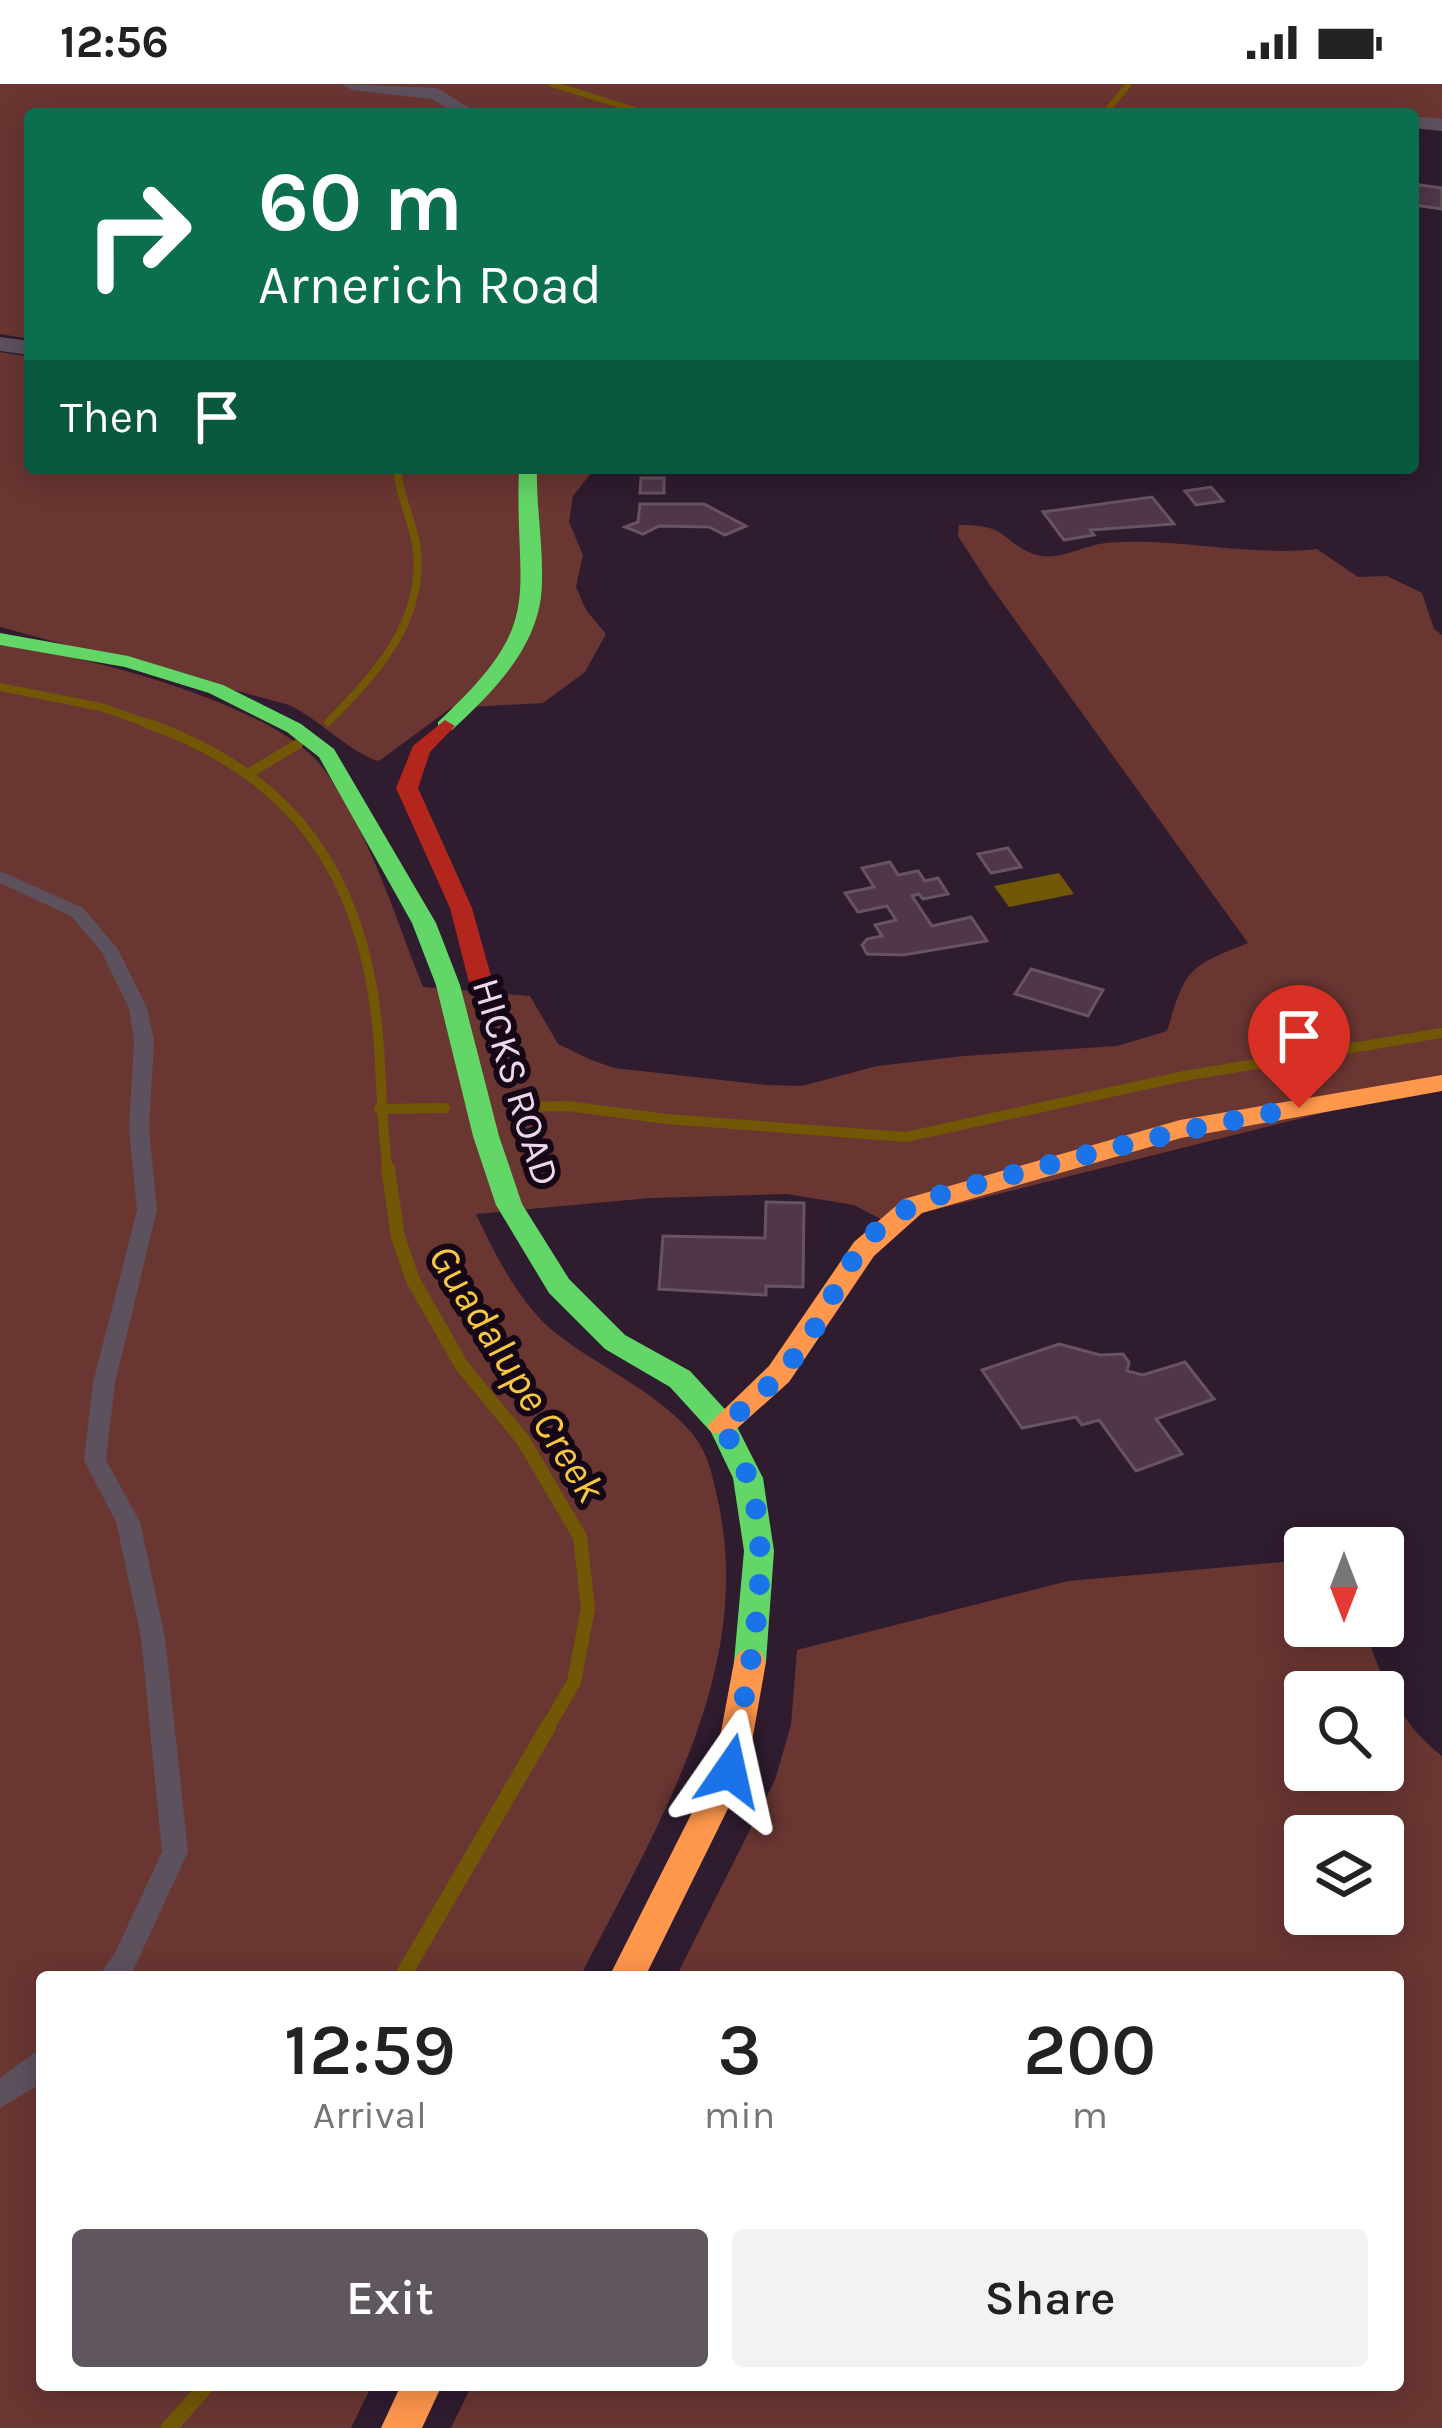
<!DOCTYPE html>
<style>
:root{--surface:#fff;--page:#f2f2f2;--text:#222;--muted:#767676;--accent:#60565f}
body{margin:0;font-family:Karla,sans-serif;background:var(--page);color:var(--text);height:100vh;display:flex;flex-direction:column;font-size:45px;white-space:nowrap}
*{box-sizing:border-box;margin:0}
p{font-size:39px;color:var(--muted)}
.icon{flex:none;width:66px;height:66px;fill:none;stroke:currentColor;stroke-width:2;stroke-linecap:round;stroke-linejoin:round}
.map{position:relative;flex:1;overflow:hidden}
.drawer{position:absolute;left:36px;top:1887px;width:1368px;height:420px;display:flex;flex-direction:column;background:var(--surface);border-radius:12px;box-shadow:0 6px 30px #0003}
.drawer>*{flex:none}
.hud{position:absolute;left:24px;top:24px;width:1395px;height:366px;border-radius:12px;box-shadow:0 6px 30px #0003;background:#0b6e4f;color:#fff;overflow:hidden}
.needle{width:78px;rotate:180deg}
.buttons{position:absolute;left:1284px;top:1443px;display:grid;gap:24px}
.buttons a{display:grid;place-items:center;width:120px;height:120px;border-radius:12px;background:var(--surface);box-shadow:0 6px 30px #0003;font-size:60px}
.pin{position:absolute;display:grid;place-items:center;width:102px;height:102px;color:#fff;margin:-123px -51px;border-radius:50% 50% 50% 0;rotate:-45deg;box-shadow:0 0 12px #0007}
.pin .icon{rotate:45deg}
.me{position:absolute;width:132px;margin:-66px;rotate:11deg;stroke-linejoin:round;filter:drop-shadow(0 0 9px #0008)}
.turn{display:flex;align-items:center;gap:42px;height:252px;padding:0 36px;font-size:54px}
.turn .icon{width:156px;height:156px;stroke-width:2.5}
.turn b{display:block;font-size:84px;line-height:102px}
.then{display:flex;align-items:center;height:114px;padding:0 36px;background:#0003;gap:24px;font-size:45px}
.eta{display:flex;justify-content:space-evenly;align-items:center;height:204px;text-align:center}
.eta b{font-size:72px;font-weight:600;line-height:84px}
.button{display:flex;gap:24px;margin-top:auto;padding:24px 36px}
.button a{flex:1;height:138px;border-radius:12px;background:var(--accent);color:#fff;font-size:48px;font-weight:600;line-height:138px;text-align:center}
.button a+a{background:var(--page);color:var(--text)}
.status{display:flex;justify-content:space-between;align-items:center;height:84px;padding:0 60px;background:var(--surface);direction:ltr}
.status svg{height:33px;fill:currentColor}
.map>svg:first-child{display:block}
</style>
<div class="status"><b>12:56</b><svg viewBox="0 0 49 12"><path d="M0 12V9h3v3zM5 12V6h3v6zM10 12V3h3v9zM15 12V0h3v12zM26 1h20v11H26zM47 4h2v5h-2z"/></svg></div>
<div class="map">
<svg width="1442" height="2344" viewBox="0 0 1442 2344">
<rect width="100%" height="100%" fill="#2f1c2f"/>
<g fill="#6a3632" fill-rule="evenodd">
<polygon points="0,0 1442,0 1442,38 1413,35 1413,30 1312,25 1274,30 30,30 30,255 0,250"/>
<path d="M0,268l30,5v111h565l-22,28 -4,26 14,33 -7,32 10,23 20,24 -21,38 -42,31 -92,5 -72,53c-26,-6 -60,-42 -90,-56l-289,-78z"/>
<path d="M959,441c52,0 39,15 75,29 23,9 49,-9 72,-11 71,-6 140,14 211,6l41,28 29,-1 35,17 12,36 8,6v448l-556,139 -32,-17 -67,-11 -136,4 -175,16c19,41 45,92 81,120 42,33 97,56 133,97 18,19 24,50 29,75 35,169 -66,327 -139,471h-538v408h330l-21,43h-351v-1783c79,8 275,59 323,123 45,61 72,148 100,219l107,9 28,48 31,15 25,9 153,17 35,1 75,-20 87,-10 153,-10 50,-15c19,-63 21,-64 81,-88l-259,-359 -31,-48z"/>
<path d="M1305,1476v66h58c20,53 33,94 79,130v672h-991l21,-43h926v-408h-722l99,-197 16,-55 6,-75 271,-69zM1305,1608h78v78h-78zM1305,1752h78v78h-78z"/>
</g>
<polygon fill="#725706" points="1059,789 1074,810 1009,823 994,802"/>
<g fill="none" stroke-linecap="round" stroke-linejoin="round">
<g stroke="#725706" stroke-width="6">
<polyline points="552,0 648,30"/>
<polyline points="1104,30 1129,0"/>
</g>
<g stroke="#725706" stroke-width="8">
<polyline points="0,603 101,623 155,642"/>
<path d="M328,638c47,-46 96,-101 89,-171 -3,-29 -18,-54 -20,-83"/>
</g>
<g stroke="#725706" stroke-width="10">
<path d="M146,639c150,52 218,154 232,311 4,46 3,91 10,137"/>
<polyline points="251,688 298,660"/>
<polyline points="518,1023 568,1022 666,1035 906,1053 1184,992 1442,949"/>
<polyline points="379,1025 445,1024"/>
</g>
<polyline stroke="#725706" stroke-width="14" points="388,1084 398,1153 413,1196 462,1282 523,1356 580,1453 588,1524 574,1598 546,1646"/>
<g stroke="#725706" stroke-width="16">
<polyline points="402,1893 548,1643"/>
<polyline points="169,2344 207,2301"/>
</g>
</g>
<g fill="#4f3749" stroke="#665461" stroke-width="3">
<polygon points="1413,100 1442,104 1442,125 1413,121"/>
<polygon points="641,394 664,394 664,409 640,409"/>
<polygon points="1211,403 1223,417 1196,421 1185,407"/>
<polygon points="1152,413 1174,440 1090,446 1094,451 1064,456 1043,428"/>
<polygon points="640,420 704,420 746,442 725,451 709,443 659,442 643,450 625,443 638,438"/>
<polygon points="1008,764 1021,783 991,789 978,770"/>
<polygon points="890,778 898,791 918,787 925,797 938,794 948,810 923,815 919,810 912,812 932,842 971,833 987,857 903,871 867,870 862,861 867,855 882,852 875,841 896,836 887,822 858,828 845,809 874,803 862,784"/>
<polygon points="1031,885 1103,906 1088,932 1015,910"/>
<polygon points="766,1118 804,1119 803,1203 766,1202 766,1211 659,1205 663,1152 765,1154"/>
<polygon points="1059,1260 1100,1271 1123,1270 1129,1278 1127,1287 1143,1291 1185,1278 1214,1315 1156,1335 1182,1370 1136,1387 1099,1336 1082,1341 1076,1333 1022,1344 982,1286"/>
</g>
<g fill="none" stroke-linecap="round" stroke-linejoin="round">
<g fill="#5d515d" fill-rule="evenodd">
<polygon points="0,787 83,824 118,865 147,924 154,957 149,1045 157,1126 115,1299 106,1376 140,1438 165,1553 188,1768 130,1893 98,1893 115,1869 162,1768 141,1553 116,1438 84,1376 93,1299 137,1126 129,1045 134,957 129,924 101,867 71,832 0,799"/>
<polygon points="42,1963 42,1999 0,2024 0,1994"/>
</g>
<g fill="#5d515d" fill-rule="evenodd">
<polygon points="342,0 437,4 480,30 456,30 432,15 352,6"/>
<polygon points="1295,24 1334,24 1344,30 1285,30"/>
<polygon points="1413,32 1442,35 1442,47 1413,44"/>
<polygon points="0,253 30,257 30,271 0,267"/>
</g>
<g fill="#63d668" fill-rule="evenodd">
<path d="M519,384h18c-1,38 6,75 5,113 0,63 -47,109 -90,149h-14v-8c111,-103 76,-121 81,-254z"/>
<polygon points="0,549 128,572 223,601 301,640 334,665 436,839 460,901 499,1052 522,1120 569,1195 625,1251 690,1287 732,1333 763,1394 774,1467 766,1578 761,1588 750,1591 739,1588 734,1578 744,1467 733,1394 711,1348 670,1303 605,1265 549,1209 496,1121 473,1052 436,901 412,839 319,673 287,648 209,609 125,583 0,561"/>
</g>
<g fill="#ff974d" fill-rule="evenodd">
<polygon points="1442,991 1442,1007 1181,1054 922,1129 874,1172 789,1298 732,1349 712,1349 708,1341 769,1282 854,1158 904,1115 1180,1036"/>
<polygon points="750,1565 761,1568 766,1578 747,1686 645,1893 609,1893 714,1685 734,1578 739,1568"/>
<polygon points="401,2301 442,2301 422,2344 381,2344"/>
</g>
<polygon fill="#b3261e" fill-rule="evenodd" points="445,636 455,642 430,668 418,704 472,824 496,910 484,918 472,910 450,824 396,704 413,662"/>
</g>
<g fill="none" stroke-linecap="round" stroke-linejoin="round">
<path stroke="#1a73e8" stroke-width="21" stroke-dasharray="0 37.8" d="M730,1687c16,-86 48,-212 17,-296 -6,-17 -17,-33 -25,-50 36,-26 64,-53 89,-91 24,-37 39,-84 76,-112 35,-27 86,-36 128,-48 94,-26 187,-49 284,-66"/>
</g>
<g text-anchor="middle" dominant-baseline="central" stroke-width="12" stroke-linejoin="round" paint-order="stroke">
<g font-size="39" fill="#eed7ed" stroke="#160716">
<text transform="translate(516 998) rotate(73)">HICKS ROAD</text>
</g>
<g font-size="42" font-style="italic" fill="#f7c73e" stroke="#160716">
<text transform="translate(517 1289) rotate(58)">Guadalupe Creek</text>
</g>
</g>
</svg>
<div class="buttons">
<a><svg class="needle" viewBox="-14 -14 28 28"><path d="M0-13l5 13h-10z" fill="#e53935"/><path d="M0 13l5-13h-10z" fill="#767676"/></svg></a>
<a><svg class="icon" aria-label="search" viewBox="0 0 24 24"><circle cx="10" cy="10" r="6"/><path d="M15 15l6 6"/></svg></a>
<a><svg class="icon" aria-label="layers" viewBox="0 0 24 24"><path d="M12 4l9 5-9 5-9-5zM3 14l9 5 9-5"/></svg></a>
</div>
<div class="pin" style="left:1299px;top:1024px;background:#d93025"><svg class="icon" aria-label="arrive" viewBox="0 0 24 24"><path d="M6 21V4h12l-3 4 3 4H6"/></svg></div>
<svg class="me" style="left:730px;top:1687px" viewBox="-20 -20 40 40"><path d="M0-17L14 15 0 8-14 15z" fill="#1a73e8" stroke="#fff" stroke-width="4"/></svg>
<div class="hud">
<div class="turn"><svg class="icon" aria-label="right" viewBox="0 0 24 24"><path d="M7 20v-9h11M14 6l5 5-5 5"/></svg><div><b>60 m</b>Arnerich Road</div></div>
<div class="then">Then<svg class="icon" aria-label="arrive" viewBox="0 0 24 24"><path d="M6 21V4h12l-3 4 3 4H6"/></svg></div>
</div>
<section class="drawer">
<div class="eta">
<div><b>12:59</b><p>Arrival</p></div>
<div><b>3</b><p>min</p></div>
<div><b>200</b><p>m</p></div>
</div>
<div class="button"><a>Exit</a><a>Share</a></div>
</section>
</div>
